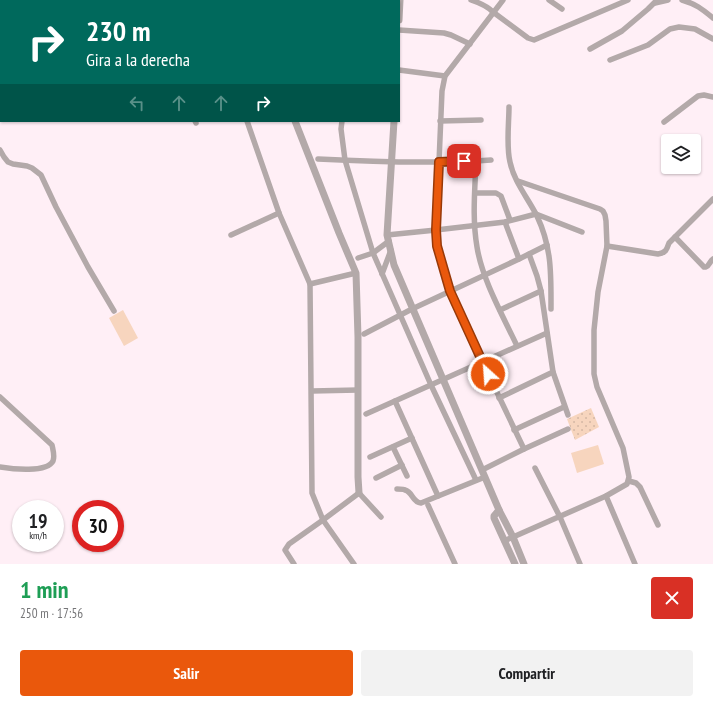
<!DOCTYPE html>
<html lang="es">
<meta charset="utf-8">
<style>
:root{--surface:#fff;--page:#f2f2f2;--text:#202124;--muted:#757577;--accent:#ea580c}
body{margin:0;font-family:"PT Sans Narrow",sans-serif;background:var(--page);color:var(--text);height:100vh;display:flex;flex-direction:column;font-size:15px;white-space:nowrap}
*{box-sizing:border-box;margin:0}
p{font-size:13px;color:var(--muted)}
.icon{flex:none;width:22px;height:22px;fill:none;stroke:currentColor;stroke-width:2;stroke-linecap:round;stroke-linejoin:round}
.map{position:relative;height:564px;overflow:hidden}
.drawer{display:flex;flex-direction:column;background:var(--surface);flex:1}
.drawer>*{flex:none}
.guide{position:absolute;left:0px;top:0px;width:400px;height:122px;box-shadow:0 1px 3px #0004;background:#00695c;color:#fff;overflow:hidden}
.controls{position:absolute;left:661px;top:134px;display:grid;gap:8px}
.controls a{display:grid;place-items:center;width:40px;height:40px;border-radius:4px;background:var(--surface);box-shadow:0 1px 3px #0004;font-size:20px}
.speed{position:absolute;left:12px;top:500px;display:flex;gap:8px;font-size:20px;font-weight:700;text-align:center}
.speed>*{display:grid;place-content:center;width:52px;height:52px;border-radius:50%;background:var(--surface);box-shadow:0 1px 3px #0004;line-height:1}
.speed small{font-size:10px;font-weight:400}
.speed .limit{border:6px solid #d22;background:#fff;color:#111}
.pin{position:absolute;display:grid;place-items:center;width:34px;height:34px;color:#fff;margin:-17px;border-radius:8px;box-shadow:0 2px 6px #0006}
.me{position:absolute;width:44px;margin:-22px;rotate:334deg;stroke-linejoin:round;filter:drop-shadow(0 0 3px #0008)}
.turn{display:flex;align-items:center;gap:14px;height:84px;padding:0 20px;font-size:18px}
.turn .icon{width:52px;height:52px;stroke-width:2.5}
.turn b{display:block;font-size:28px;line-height:34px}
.lanes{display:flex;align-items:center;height:38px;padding:0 20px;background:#0003;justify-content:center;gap:20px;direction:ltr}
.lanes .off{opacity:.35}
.round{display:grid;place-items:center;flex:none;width:42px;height:42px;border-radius:4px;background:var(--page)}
.overview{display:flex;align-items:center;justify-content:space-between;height:68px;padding:0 20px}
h1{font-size:24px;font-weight:700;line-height:30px;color:#1e9e55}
.cta{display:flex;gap:8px;margin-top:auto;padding:8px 20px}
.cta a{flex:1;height:46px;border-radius:4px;background:var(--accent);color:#fff;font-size:16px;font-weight:700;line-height:46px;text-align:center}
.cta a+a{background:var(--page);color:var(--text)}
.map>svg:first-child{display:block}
</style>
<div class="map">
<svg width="713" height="564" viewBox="0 0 713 564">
<defs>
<pattern id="park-dots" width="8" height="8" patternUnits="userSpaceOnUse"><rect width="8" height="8" fill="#f7d5be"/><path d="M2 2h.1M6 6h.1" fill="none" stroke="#d4b7a4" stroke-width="1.8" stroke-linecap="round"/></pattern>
</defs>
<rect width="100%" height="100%" fill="#ffeff6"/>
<polygon fill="url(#park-dots)" points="591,408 599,427 575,440 567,419"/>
<g fill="#f7d5be">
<polygon points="123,310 138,338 124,346 109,318"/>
<polygon points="598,445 604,464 577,473 571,453"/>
</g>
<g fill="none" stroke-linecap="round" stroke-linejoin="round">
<g stroke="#b3a9a9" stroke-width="5.5">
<path d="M471,0c9,3 16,6 22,12l35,26 6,2 94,-40"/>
<polyline points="503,0 445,76 442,91 439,162 436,230 438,252 450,291 469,334 524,449"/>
<polyline points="549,0 562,9"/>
<path d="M682,0c14,4 20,9 31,18"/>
<polyline points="250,1 251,0"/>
<polyline points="346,1 346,0"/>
<polyline points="655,3 668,0"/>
<polyline points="399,30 444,33 451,35 470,44"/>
<polyline points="590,49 622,31 648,9 657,0"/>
<polyline points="610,60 648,45 670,29 679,27 695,29 713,39"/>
<polyline points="399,70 445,76"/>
<path d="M509,107c0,16 -3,39 1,55 4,20 18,36 27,54 15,32 14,58 14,93"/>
<polyline points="195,121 196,123"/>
<polyline points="247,121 279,213 310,284 312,493 323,520 354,564"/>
<polyline points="342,121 341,129 345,160 373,253 431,385 476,480"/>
<polyline points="440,121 481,120"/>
<polyline points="664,122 698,96 704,95 713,97"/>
<polyline points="0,150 4,157 8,162 13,164 27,166 32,168 41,175 56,207 88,267 114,311"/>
<path d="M318,159c57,3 115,5 173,1"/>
<path d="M476,161c-1,28 -4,57 1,86 5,32 26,69 40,99"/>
<polyline points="475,193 496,193 501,196 510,220"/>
<polyline points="505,222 519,259"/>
<polyline points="231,235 279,213"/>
<polyline points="387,235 436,230 505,222 536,214 582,232"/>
<path d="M675,237l29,30h2c3,-1 4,-6 7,-8"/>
<path d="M607,246l51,8c8,-1 9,-5 11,-11l44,-44"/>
<polyline points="529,254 537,276 541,291 553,372 568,415"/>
<polyline points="358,258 373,253 389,241"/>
<polyline points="382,274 391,250"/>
<polyline points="310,284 356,273"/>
<polyline points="500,310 541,291"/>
<polyline points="364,334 412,309 519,259 547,245"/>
<polyline points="312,391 358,390"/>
<path d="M0,397l52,48c1,5 3,11 1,16 -6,12 -41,8 -53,6"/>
<polyline points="499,398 553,372"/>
<polyline points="395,401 438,496"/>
<polyline points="366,414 547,333"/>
<polyline points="514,430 564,407"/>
<polyline points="393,447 407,476"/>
<polyline points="370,457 412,438"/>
<polyline points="535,468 560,517 580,564"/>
<polyline points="482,470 524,449 568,429"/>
<polyline points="376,478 402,465"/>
<polyline points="629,481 636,483 640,487 658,525"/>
<path d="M397,489c1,0 7,0 8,1 8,2 7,12 16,13l64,-26"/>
<polyline points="606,496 635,564"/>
<polyline points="428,505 455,564"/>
<polyline points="504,541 606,496 627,484 629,477 623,448 597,387 594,374 594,330 598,292 607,246 606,221 605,215 603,211 600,209 518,181"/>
<polyline points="294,564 285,550 289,544 323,520 359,493 381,517"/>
</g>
<g stroke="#b3a9a9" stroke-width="7">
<polyline points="310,1 311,0"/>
<polyline points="399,20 400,0"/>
<polyline points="295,121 339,233 356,273 358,337 358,477 359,493"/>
<polyline points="394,121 387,235 394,265 499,510 513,537 524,564"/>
<polyline points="499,510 494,516 494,518 515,564"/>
</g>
</g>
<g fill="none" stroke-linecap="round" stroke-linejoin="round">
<defs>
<polyline id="route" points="464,161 439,162 436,230 437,246 450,291 488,374"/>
</defs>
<use href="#route" stroke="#983908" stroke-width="10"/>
<use href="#route" stroke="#ea580c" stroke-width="7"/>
</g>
</svg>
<div class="controls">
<a><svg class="icon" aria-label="layers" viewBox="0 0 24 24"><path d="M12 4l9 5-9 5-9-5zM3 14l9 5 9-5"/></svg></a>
</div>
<div class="speed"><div>19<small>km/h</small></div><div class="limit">30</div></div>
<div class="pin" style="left:464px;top:161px;background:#d93025"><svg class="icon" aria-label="arrive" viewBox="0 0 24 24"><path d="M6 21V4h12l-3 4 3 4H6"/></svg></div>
<svg class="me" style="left:488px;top:374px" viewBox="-20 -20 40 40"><circle r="17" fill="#ea580c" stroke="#fff" stroke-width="3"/><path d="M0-11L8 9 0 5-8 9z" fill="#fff"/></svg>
<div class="guide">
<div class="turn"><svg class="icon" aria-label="right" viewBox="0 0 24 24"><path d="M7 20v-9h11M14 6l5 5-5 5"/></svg><div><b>230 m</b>Gira a la derecha</div></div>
<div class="lanes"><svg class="icon off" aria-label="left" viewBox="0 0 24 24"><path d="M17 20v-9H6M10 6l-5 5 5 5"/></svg><svg class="icon off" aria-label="ahead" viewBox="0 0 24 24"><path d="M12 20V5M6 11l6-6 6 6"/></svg><svg class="icon off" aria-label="ahead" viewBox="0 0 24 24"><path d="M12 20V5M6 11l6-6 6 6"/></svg><svg class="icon" aria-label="right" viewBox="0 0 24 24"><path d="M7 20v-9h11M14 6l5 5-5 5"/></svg></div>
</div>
</div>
<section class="drawer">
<div class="overview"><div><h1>1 min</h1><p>250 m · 17:56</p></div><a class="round" style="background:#d93025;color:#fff"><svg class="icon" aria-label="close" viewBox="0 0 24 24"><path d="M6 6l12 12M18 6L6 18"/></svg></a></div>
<div class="cta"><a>Salir</a><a>Compartir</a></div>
</section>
